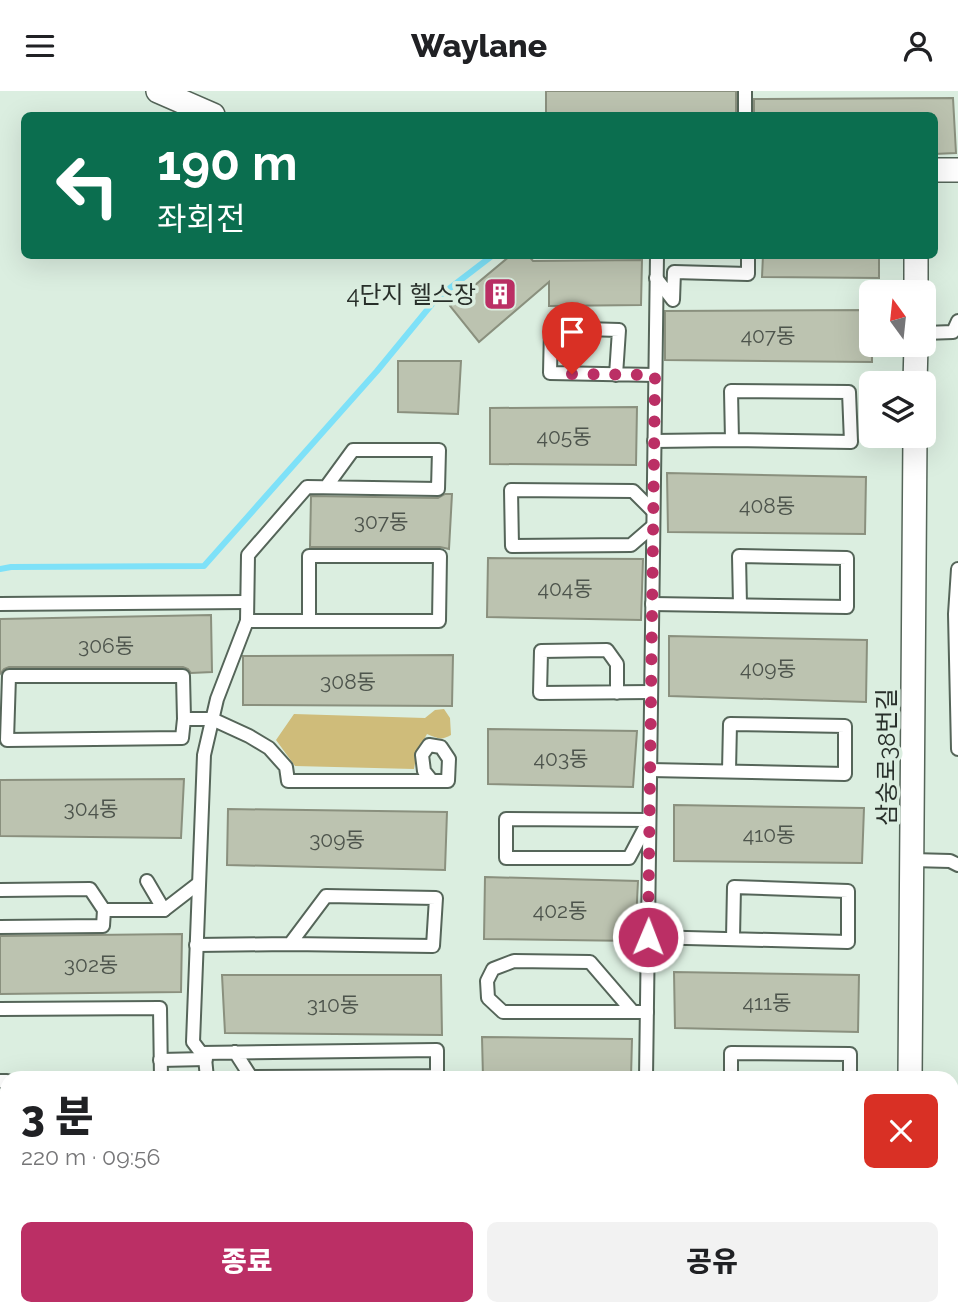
<!DOCTYPE html>
<html lang="ko">
<meta charset="utf-8">
<style>
:root{--surface:#fff;--page:#f2f2f2;--text:#202124;--muted:#757577;--accent:#bb2f65}
body{margin:0;font-family:Raleway,"Noto Sans KR",sans-serif;background:var(--page);color:var(--text);height:100vh;display:flex;flex-direction:column;font-size:26px;white-space:nowrap}
*{box-sizing:border-box;margin:0}
p{font-size:23px;color:var(--muted)}
.icon{flex:none;width:38px;height:38px;fill:none;stroke:currentColor;stroke-width:2;stroke-linecap:round;stroke-linejoin:round}
.map{position:relative;flex:1;overflow:hidden}
.sheet{position:absolute;left:0px;top:980px;width:959px;height:245px;display:flex;flex-direction:column;background:var(--surface);border-radius:21px 21px 0 0;box-shadow:0 7px 28px #0002}
.sheet>*{flex:none}
.top-card{position:absolute;left:21px;top:21px;width:917px;height:147px;border-radius:10px;box-shadow:0 7px 28px #0002;background:#0b6e4f;color:#fff;overflow:hidden}
.needle{width:46px;rotate:345deg}
.controls{position:absolute;left:859px;top:189px;display:grid;gap:14px}
.controls a{display:grid;place-items:center;width:77px;height:77px;border-radius:10px;background:var(--surface);box-shadow:0 7px 28px #0002;font-size:35px}
.pin{position:absolute;display:grid;place-items:center;width:60px;height:60px;color:#fff;margin:-72px -30px;border-radius:50% 50% 50% 0;rotate:-45deg;box-shadow:0 0 7px #0007}
.pin .icon{rotate:45deg}
.me{position:absolute;width:77px;margin:-38px;rotate:1deg;stroke-linejoin:round;filter:drop-shadow(0 0 5px #0008)}
.turn{display:flex;align-items:center;gap:24px;height:147px;padding:0 21px;font-size:32px}
.turn .icon{width:91px;height:91px;stroke-width:2.5}
.turn b{display:block;font-size:49px;line-height:60px}
.round{display:grid;place-items:center;flex:none;width:74px;height:74px;border-radius:10px;background:var(--page)}
.overview{display:flex;align-items:center;justify-content:space-between;height:119px;padding:0 21px}
h1{font-size:42px;font-weight:800;line-height:52px}
.action{display:flex;gap:14px;margin-top:auto;padding:14px 21px}
.action a{flex:1;height:80px;border-radius:10px;background:var(--accent);color:#fff;font-size:28px;font-weight:800;line-height:80px;text-align:center}
.action a+a{background:var(--page);color:var(--text)}
header{display:flex;justify-content:space-between;align-items:center;height:91px;padding:0 21px;background:var(--surface);font-size:32px;font-weight:800}
.map>svg:first-child{display:block}
</style>
<header><svg class="icon" aria-label="menu" viewBox="0 0 24 24"><path d="M4 6h16M4 12h16M4 18h16"/></svg>Waylane<svg class="icon" aria-label="person" viewBox="0 0 24 24"><circle cx="12" cy="8" r="4"/><path d="M4 21q1-7 8-7t8 7"/></svg></header>
<div class="map">
<svg width="958" height="1225" viewBox="0 0 958 1225">
<rect width="100%" height="100%" fill="#dbeee0"/>
<path fill="#cfbc7a" d="M444,618l6,9 1,17c-10,6 -14,3 -24,-1l-10,18 -3,17 -119,-3 -19,-26 18,-26 131,4 10,-8z"/>
<g fill="none" stroke-linecap="round" stroke-linejoin="round">
<g stroke="#7ee1f8" stroke-width="6">
<polyline points="0,478 11,476 204,475 377,280 437,207 493,164"/>
<polyline points="0,1164 7,1166"/>
</g>
</g>
<g fill="#bcc3b0" stroke="#8a907e" stroke-width="2">
<rect x="546" y="0" width="190" height="24"/>
<polygon points="953,7 956,62 934,63 934,24 754,24 754,8"/>
<polygon points="511,164 528,164 533,170 642,169 641,214 549,215 549,191 479,251 450,215"/>
<polygon points="763,164 879,164 879,187 762,186"/>
<polygon points="872,219 872,271 665,269 665,220"/>
<polygon points="398,270 461,270 458,323 398,321"/>
<polygon points="637,316 636,374 490,373 490,317"/>
<polygon points="667,382 866,386 865,443 668,441"/>
<polygon points="445,403 452,403 449,458 440,456 310,456 311,405 438,407"/>
<polygon points="488,467 643,468 641,529 487,526"/>
<polygon points="211,524 212,581 191,582 188,578 183,576 9,576 4,578 0,583 0,528"/>
<polygon points="669,545 867,549 866,611 669,605"/>
<polygon points="453,564 452,615 243,614 243,565"/>
<polygon points="488,638 637,640 633,696 488,693"/>
<polygon points="184,688 181,747 0,745 0,689"/>
<polygon points="674,714 864,717 862,772 674,770"/>
<polygon points="228,718 447,721 445,779 227,774"/>
<polygon points="485,786 638,790 635,850 484,848"/>
<polygon points="182,843 181,901 0,903 0,845"/>
<polygon points="674,881 859,884 858,941 675,937"/>
<polygon points="222,884 441,884 442,944 225,942"/>
<polygon points="482,946 632,948 631,987 483,987"/>
</g>
<g fill="none" stroke-linecap="round" stroke-linejoin="round">
<defs>
<g id="lane">
<polyline points="745,24 745,0"/>
<polyline points="656,187 673,209 674,181 748,183 748,164"/>
<polyline points="924,242 953,241 958,230"/>
<polyline points="616,284 619,239 551,237 550,282 655,284"/>
<polyline points="654,350 732,349 731,300 849,301 851,351 732,349"/>
<polyline points="653,435 631,454 512,455 511,399 633,400 653,420"/>
<polyline points="958,478 955,523 958,658"/>
<polyline points="0,513 246,511"/>
<polyline points="652,513 847,516 847,467 739,465 740,514"/>
<polyline points="247,530 439,530 440,465 309,465 309,530"/>
<polyline points="617,602 617,573 607,559 541,560 540,602 651,601"/>
<polyline points="184,628 182,647 7,649 9,585 183,585 184,628 212,628 249,645 269,657 286,676 288,690 432,690 424,680 422,664 429,654 441,656 449,668 448,690 432,690"/>
<polyline points="650,679 845,683 845,635 730,633 729,680"/>
<polygon points="506,728 649,729 629,767 506,767"/>
<polyline points="912,769 950,770 958,774"/>
<polyline points="147,790 164,819 199,792"/>
<polyline points="0,799 90,798 104,819 103,835 0,836"/>
<polyline points="104,819 164,819"/>
<polyline points="648,846 848,851 848,800 734,796 733,847"/>
<polyline points="196,854 290,853 326,805 436,807 433,855 290,853"/>
<polyline points="0,918 160,917 161,987"/>
<polyline points="633,921 590,871 514,870 493,878 487,890 488,907 503,921 647,921"/>
<polyline points="201,962 437,959 437,985 251,986 235,961"/>
<polyline points="160,969 206,968"/>
<polyline points="207,987 205,967 193,951 204,664 217,608 247,530 248,464 307,396 438,398 439,359 353,359 326,396"/>
<polyline points="646,987 657,164"/>
<polyline points="731,987 731,962 850,963 850,987"/>
<polyline points="0,990 7,990"/>
<polyline points="952,1151 957,1146 958,1110"/>
</g>
<g id="street">
<polyline points="158,0 213,24"/>
<polyline points="934,79 958,79"/>
<polyline points="916,164 916,201"/>
<polyline points="915,292 916,254"/>
<polyline points="910,987 915,345"/>
<polyline points="0,1123 7,1125"/>
<polyline points="421,1218 421,1225"/>
<polyline points="717,1225 717,1218"/>
</g>
</defs>
<use href="#lane" stroke="#556559" stroke-width="16"/>
<use href="#street" stroke="#556559" stroke-width="26"/>
<use href="#lane" stroke="#fff" stroke-width="12"/>
<use href="#street" stroke="#fff" stroke-width="23"/>
</g>
<g fill="none" stroke-linecap="round" stroke-linejoin="round">
<polyline stroke="#bb2f65" stroke-width="12" stroke-dasharray="0 21.6" points="572,283 655,284 648,846"/>
</g>
<defs>
<symbol id="building-square" viewBox="-11 -11 22 22"><rect x="-9" y="-9" width="18" height="18" rx="4" fill="#bb2f65" stroke="#dbeee0"/><path d="M-4-6H4V6H1V3H-1V6H-4ZM-2.5-4.3h1.7v1.8h-1.7ZM.8-4.3h1.7v1.8H.8ZM-2.5-1h1.7V.8h-1.7ZM.8-1h1.7V.8H.8Z" fill="#fff"/></symbol>
</defs>
<g fill-rule="evenodd">
<use href="#building-square" x="481" y="184" width="38" height="38"/>
</g>
<g text-anchor="middle" dominant-baseline="central" stroke-width="7" stroke-linejoin="round" paint-order="stroke">
<g font-size="21" fill="#4d544c">
<text x="768" y="244">407동</text>
<text x="564" y="345">405동</text>
<text x="767" y="414">408동</text>
<text x="381" y="430">307동</text>
<text x="565" y="497">404동</text>
<text x="106" y="554">306동</text>
<text x="768" y="577">409동</text>
<text x="348" y="590">308동</text>
<text x="561" y="667">403동</text>
<text x="91" y="717">304동</text>
<text x="769" y="743">410동</text>
<text x="337" y="748">309동</text>
<text x="560" y="819">402동</text>
<text x="91" y="873">302동</text>
<text x="767" y="911">411동</text>
<text x="333" y="913">310동</text>
</g>
<g font-size="24" fill="#282f2a" stroke="#dbeee0" text-anchor="end">
<text x="476" y="203">4단지 헬스장</text>
</g>
<g font-size="24" fill="#282f2a" stroke="#dbeee0">
<text transform="translate(886 666) rotate(-90)">삼숭로38번길</text>
</g>
</g>
</svg>
<div class="controls">
<a><svg class="needle" viewBox="-14 -14 28 28"><path d="M0-13l5 13h-10z" fill="#e53935"/><path d="M0 13l5-13h-10z" fill="#757577"/></svg></a>
<a><svg class="icon" aria-label="layers" viewBox="0 0 24 24"><path d="M12 4l9 5-9 5-9-5zM3 14l9 5 9-5"/></svg></a>
</div>
<div class="pin" style="left:572px;top:283px;background:#d93025"><svg class="icon" aria-label="arrive" viewBox="0 0 24 24"><path d="M6 21V4h12l-3 4 3 4H6"/></svg></div>
<svg class="me" style="left:648px;top:846px" viewBox="-20 -20 40 40"><circle r="17" fill="#bb2f65" stroke="#fff" stroke-width="3"/><path d="M0-11L8 9 0 5-8 9z" fill="#fff"/></svg>
<div class="top-card">
<div class="turn"><svg class="icon" aria-label="left" viewBox="0 0 24 24"><path d="M17 20v-9H6M10 6l-5 5 5 5"/></svg><div><b>190 m</b>좌회전</div></div>
</div>
<section class="sheet">
<div class="overview"><div><h1>3 분</h1><p>220 m · 09:56</p></div><a class="round" style="background:#d93025;color:#fff"><svg class="icon" aria-label="close" viewBox="0 0 24 24"><path d="M6 6l12 12M18 6L6 18"/></svg></a></div>
<div class="action"><a>종료</a><a>공유</a></div>
</section>
</div>
